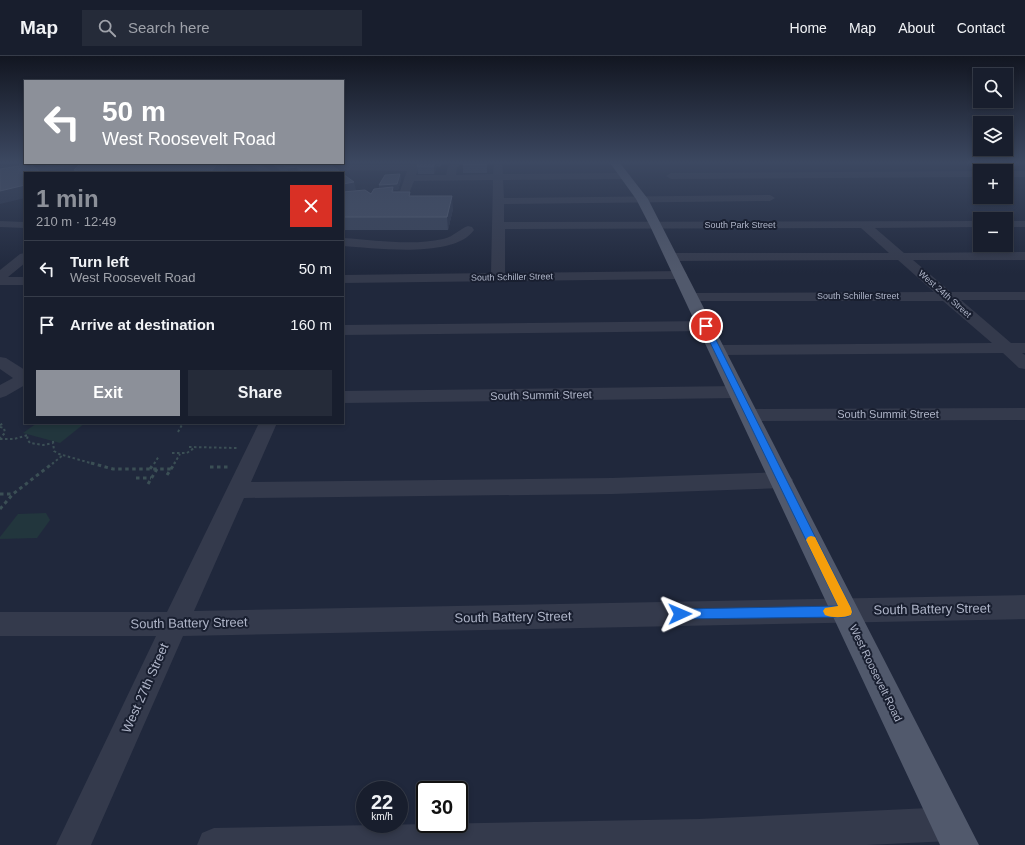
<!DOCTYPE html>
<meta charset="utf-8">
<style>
:root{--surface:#181e2d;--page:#252b39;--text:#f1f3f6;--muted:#9fa2aa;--line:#363c49;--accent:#8c9099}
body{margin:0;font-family:Helvetica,sans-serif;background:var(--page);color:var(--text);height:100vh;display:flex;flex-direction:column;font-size:15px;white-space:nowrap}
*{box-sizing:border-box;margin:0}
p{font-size:13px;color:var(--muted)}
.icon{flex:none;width:22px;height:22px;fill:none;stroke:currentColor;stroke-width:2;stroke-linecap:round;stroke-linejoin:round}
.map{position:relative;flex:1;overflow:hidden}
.sheet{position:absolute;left:24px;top:116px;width:320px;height:252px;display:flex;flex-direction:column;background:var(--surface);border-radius:0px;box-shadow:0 2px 6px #0003,0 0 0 1px var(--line)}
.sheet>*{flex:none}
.banner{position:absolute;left:24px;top:24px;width:320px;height:84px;border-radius:0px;box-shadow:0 2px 6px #0003,0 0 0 1px var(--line);background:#8c9099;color:#fff;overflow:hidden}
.tools{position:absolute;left:973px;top:12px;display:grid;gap:8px}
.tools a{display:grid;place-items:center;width:40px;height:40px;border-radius:0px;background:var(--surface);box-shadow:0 2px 6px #0003,0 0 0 1px var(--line);font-size:20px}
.speed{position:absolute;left:356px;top:725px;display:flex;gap:8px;font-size:20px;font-weight:700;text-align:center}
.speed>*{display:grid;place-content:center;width:52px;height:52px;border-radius:50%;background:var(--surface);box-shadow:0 2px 6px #0003,0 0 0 1px var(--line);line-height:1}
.speed small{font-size:10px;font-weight:400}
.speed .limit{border:2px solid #111;border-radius:6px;background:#fff;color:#111}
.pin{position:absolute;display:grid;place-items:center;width:34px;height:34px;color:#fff;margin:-17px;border:2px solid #fff;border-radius:50%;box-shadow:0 1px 4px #0007}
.me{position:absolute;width:44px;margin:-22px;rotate:89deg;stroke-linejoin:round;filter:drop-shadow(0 0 3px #0008)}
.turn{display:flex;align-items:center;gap:14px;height:84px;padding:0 12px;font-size:18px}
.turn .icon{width:52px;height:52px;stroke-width:2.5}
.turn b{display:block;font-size:28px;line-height:34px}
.round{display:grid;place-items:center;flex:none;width:42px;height:42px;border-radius:0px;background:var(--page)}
.headline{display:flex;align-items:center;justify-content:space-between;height:68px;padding:0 12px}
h1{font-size:24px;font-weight:700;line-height:30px;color:var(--accent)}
.button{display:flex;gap:8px;margin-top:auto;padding:8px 12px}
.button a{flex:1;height:46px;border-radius:0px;background:var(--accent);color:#fff;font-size:16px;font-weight:700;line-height:46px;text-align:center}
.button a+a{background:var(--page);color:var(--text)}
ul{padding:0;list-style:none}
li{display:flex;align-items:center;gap:12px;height:56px;padding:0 12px;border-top:1px solid var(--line)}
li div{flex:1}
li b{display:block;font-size:15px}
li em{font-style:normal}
header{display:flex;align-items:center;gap:24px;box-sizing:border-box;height:56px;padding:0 20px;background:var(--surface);border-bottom:1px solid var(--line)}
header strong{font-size:19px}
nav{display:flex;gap:22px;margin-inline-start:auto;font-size:14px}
.search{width:280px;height:36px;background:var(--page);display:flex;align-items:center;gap:10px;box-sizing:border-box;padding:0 14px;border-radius:0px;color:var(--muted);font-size:15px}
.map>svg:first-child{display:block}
</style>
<header>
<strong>Map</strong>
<div class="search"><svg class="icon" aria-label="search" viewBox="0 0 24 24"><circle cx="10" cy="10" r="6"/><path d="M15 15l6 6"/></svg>Search here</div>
<nav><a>Home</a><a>Map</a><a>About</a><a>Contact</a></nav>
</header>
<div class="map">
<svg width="1025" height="789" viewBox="0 0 1025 789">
<rect width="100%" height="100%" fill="#20283c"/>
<g fill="#22363d">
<polygon points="37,367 85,367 60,387 23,377"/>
<polygon points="46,457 50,464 37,482 0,483 0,481 18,458"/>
</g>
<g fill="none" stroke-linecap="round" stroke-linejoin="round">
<g stroke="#3b4f55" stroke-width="2" stroke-dasharray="2.5 2.5" stroke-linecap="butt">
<polyline points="0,369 4,367"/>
<polyline points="0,371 4,372 5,377 0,382"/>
<polyline points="178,376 183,367"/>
<polyline points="0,383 14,383 28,379 27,383 30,387 43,389 53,387"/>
<polyline points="53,385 54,395 59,398 94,408"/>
<polyline points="189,391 237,392"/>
<polyline points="172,397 187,397 194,392"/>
<polyline points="52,408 63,399"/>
<polyline points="154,408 159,400"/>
<polyline points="174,408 180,398"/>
</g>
<g stroke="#3b4f55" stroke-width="3" stroke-dasharray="3.5 3.5" stroke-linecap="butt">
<polyline points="91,407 113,413 171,413"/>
<polyline points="210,411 229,411"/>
<polyline points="150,413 154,407"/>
<polyline points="167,419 175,407"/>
<polyline points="136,422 151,422"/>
<polyline points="148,428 157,413"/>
<polyline points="0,438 12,438"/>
<polyline points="0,453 13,438 53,407"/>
</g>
<g fill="#343a4c" fill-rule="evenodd">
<polygon points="58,107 78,107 73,110 36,117 25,117 25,119 0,124 0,118"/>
<polygon points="246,107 258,107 275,117 263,117"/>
<polygon points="411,107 420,107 416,119 446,119 448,110 453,107 464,107 457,111 456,119 493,118 494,107 502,107 503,118 626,117 631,120 626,123 503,124 504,142 770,139 775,142 770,145 504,148 504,166 980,165 980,171 875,172 904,197 1025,196 1025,204 913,204 951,236 1025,236 1025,244 961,244 1011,287 1025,287 1025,297 1022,297 1025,299 1025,313 1019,312 1003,297 718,299 712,297 710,294 712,291 718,289 992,287 943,245 691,245 686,244 684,241 686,238 691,237 934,236 898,204 672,205 667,204 666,201 667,198 672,197 889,197 861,172 505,173 505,217 680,215 685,216 687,219 685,222 680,223 343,227 343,219 491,217 493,124 414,125 408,140 343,147 343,141 400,135 407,115 338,114 333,111 335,109 410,109"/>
<polygon points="980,115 980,121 671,123 666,120 671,117"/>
<rect x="1006" y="115" width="19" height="6"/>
<polygon points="0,165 25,166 25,172 0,171"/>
<rect x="1006" y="165" width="19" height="6"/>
<path d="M468,170l4,1 2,3c-20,29 -100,18 -131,16v-8c33,2 68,8 100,1 12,-3 16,-10 25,-13z"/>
<polygon points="25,197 25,207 8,221 25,221 25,229 0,229 0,214 20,198"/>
<polygon points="706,265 711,267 714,270 711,273 706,275 343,279 343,269"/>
<polygon points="0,301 6,302 25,314 25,329 6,340 0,342 0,329 13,322 0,313"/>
<polygon points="738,330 744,332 747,336 744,340 738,342 343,347 343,335"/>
<polygon points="1025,352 1025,364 750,365 743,363 741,359 743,355 750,353"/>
<polygon points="259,367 277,367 251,426 612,422 782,416 789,419 793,424 789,429 782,432 612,438 244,442 194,555 1025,539 1025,563 183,580 91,789 56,789 156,580 0,580 0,556 167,556"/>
<polygon points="950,751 962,756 967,768 962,780 950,785 867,789 197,789 202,777 214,772 699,763"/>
</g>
<polygon fill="#51596c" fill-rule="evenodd" points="610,107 620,107 648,143 979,789 940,789 650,170 636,143"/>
</g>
<g fill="#3a445a">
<polygon points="81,107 225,107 227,112 223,117 75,117 74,114"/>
<polygon points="271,107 328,107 342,117 283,117"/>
<polygon points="419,107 442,107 440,111 437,110 434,118 418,118 417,110"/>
<polygon points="487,107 487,117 463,117 463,109"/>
<polygon points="343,118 356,134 371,138 379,132 379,129 400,118 401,124 398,134 394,134 394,136 411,140 453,153 448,174 343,174"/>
</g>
<g fill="#2a3349">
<polygon points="0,107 28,107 30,111 0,116"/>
<polygon points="218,107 225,107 227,112 223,117 210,117"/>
<polygon points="435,107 437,107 437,110 434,118 434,110"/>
<polygon points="297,111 298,117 289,117 287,112"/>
<polygon points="400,118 401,124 398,134 394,134 395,143 380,136 379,129"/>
<polygon points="354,126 357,138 343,140 343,128"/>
<polygon points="25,129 25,142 0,148 0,135"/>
<polygon points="452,140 453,153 448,174 447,161"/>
</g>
<g fill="#465066" stroke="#576075">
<polygon points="81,107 218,107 210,117 83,117 74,114"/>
<polygon points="281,107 328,107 342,117 305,117 297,111 287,112"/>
<polygon points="419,107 435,107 434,110 417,110"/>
<polygon points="463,107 487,107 487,108 463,109"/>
<polygon points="20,108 31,108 41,117 25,117 25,129 0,135 0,113 19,110"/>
<polygon points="343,118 354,126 343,128"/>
<polygon points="400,118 397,128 379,129 385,119"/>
<polygon points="393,131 392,136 410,136 409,140 452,140 447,161 343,161 343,136 365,134 371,138 374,133"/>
</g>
<linearGradient id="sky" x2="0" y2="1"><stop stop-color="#121621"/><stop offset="0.49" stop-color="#3c4861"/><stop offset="1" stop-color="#3c4861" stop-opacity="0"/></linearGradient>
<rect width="1025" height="217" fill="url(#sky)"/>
<polygon fill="#1a73e8" stroke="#114b97" points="706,268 709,270 851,552 852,556 851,559 846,561 680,563 676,562 674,558 676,554 680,553 838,550 702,270"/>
<path fill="#f59e0b" d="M811,480l4,1 36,71 1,4 -1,3c-8,3 -19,3 -26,0l-2,-4 2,-3 13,-2 -32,-66 2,-3z"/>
<g text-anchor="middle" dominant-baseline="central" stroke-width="4" stroke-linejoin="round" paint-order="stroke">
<g font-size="9" fill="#afb5c8" stroke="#191f30">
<text x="740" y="169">South Park Street</text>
<text transform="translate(512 221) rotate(-1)">South Schiller Street</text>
<text transform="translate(945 238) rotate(41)">West 24th Street</text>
<text x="858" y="240">South Schiller Street</text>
</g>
<g font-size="11" fill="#afb5c8" stroke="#191f30">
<text transform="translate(541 339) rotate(-1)">South Summit Street</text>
<text x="888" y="358">South Summit Street</text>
<text transform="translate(876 617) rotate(64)">West Roosevelt Road</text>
</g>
<g font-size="13" fill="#afb5c8" stroke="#191f30">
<text transform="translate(932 553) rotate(-1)">South Battery Street</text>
<text transform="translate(513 561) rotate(-1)">South Battery Street</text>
<text transform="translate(189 567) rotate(-1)">South Battery Street</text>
<text transform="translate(145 632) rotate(-66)">West 27th Street</text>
</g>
</g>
</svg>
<div class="tools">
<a><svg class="icon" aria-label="search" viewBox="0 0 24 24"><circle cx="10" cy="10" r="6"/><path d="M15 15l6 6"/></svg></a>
<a><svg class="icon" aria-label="layers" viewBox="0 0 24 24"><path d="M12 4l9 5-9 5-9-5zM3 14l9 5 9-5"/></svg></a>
<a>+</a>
<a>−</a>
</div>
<div class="speed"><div>22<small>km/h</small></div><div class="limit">30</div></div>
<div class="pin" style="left:706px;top:270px;background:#d93025"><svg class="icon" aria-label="arrive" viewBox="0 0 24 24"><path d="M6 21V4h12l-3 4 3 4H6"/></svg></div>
<svg class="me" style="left:680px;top:558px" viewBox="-20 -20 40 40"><path d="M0-17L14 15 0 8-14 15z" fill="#1a73e8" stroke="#fff" stroke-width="4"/></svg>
<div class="banner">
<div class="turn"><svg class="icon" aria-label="left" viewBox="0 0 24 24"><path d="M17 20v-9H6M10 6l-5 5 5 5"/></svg><div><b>50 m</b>West Roosevelt Road</div></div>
</div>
<section class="sheet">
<div class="headline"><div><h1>1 min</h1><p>210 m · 12:49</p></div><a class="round" style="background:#d93025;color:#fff"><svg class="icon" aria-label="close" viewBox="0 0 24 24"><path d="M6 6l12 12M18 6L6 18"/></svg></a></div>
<ul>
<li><svg class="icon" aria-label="left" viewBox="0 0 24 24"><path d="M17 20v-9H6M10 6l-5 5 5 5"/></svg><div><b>Turn left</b><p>West Roosevelt Road</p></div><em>50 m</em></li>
<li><svg class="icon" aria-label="arrive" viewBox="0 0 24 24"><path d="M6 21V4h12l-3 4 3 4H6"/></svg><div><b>Arrive at destination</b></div><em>160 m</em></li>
</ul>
<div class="button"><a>Exit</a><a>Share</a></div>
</section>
</div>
